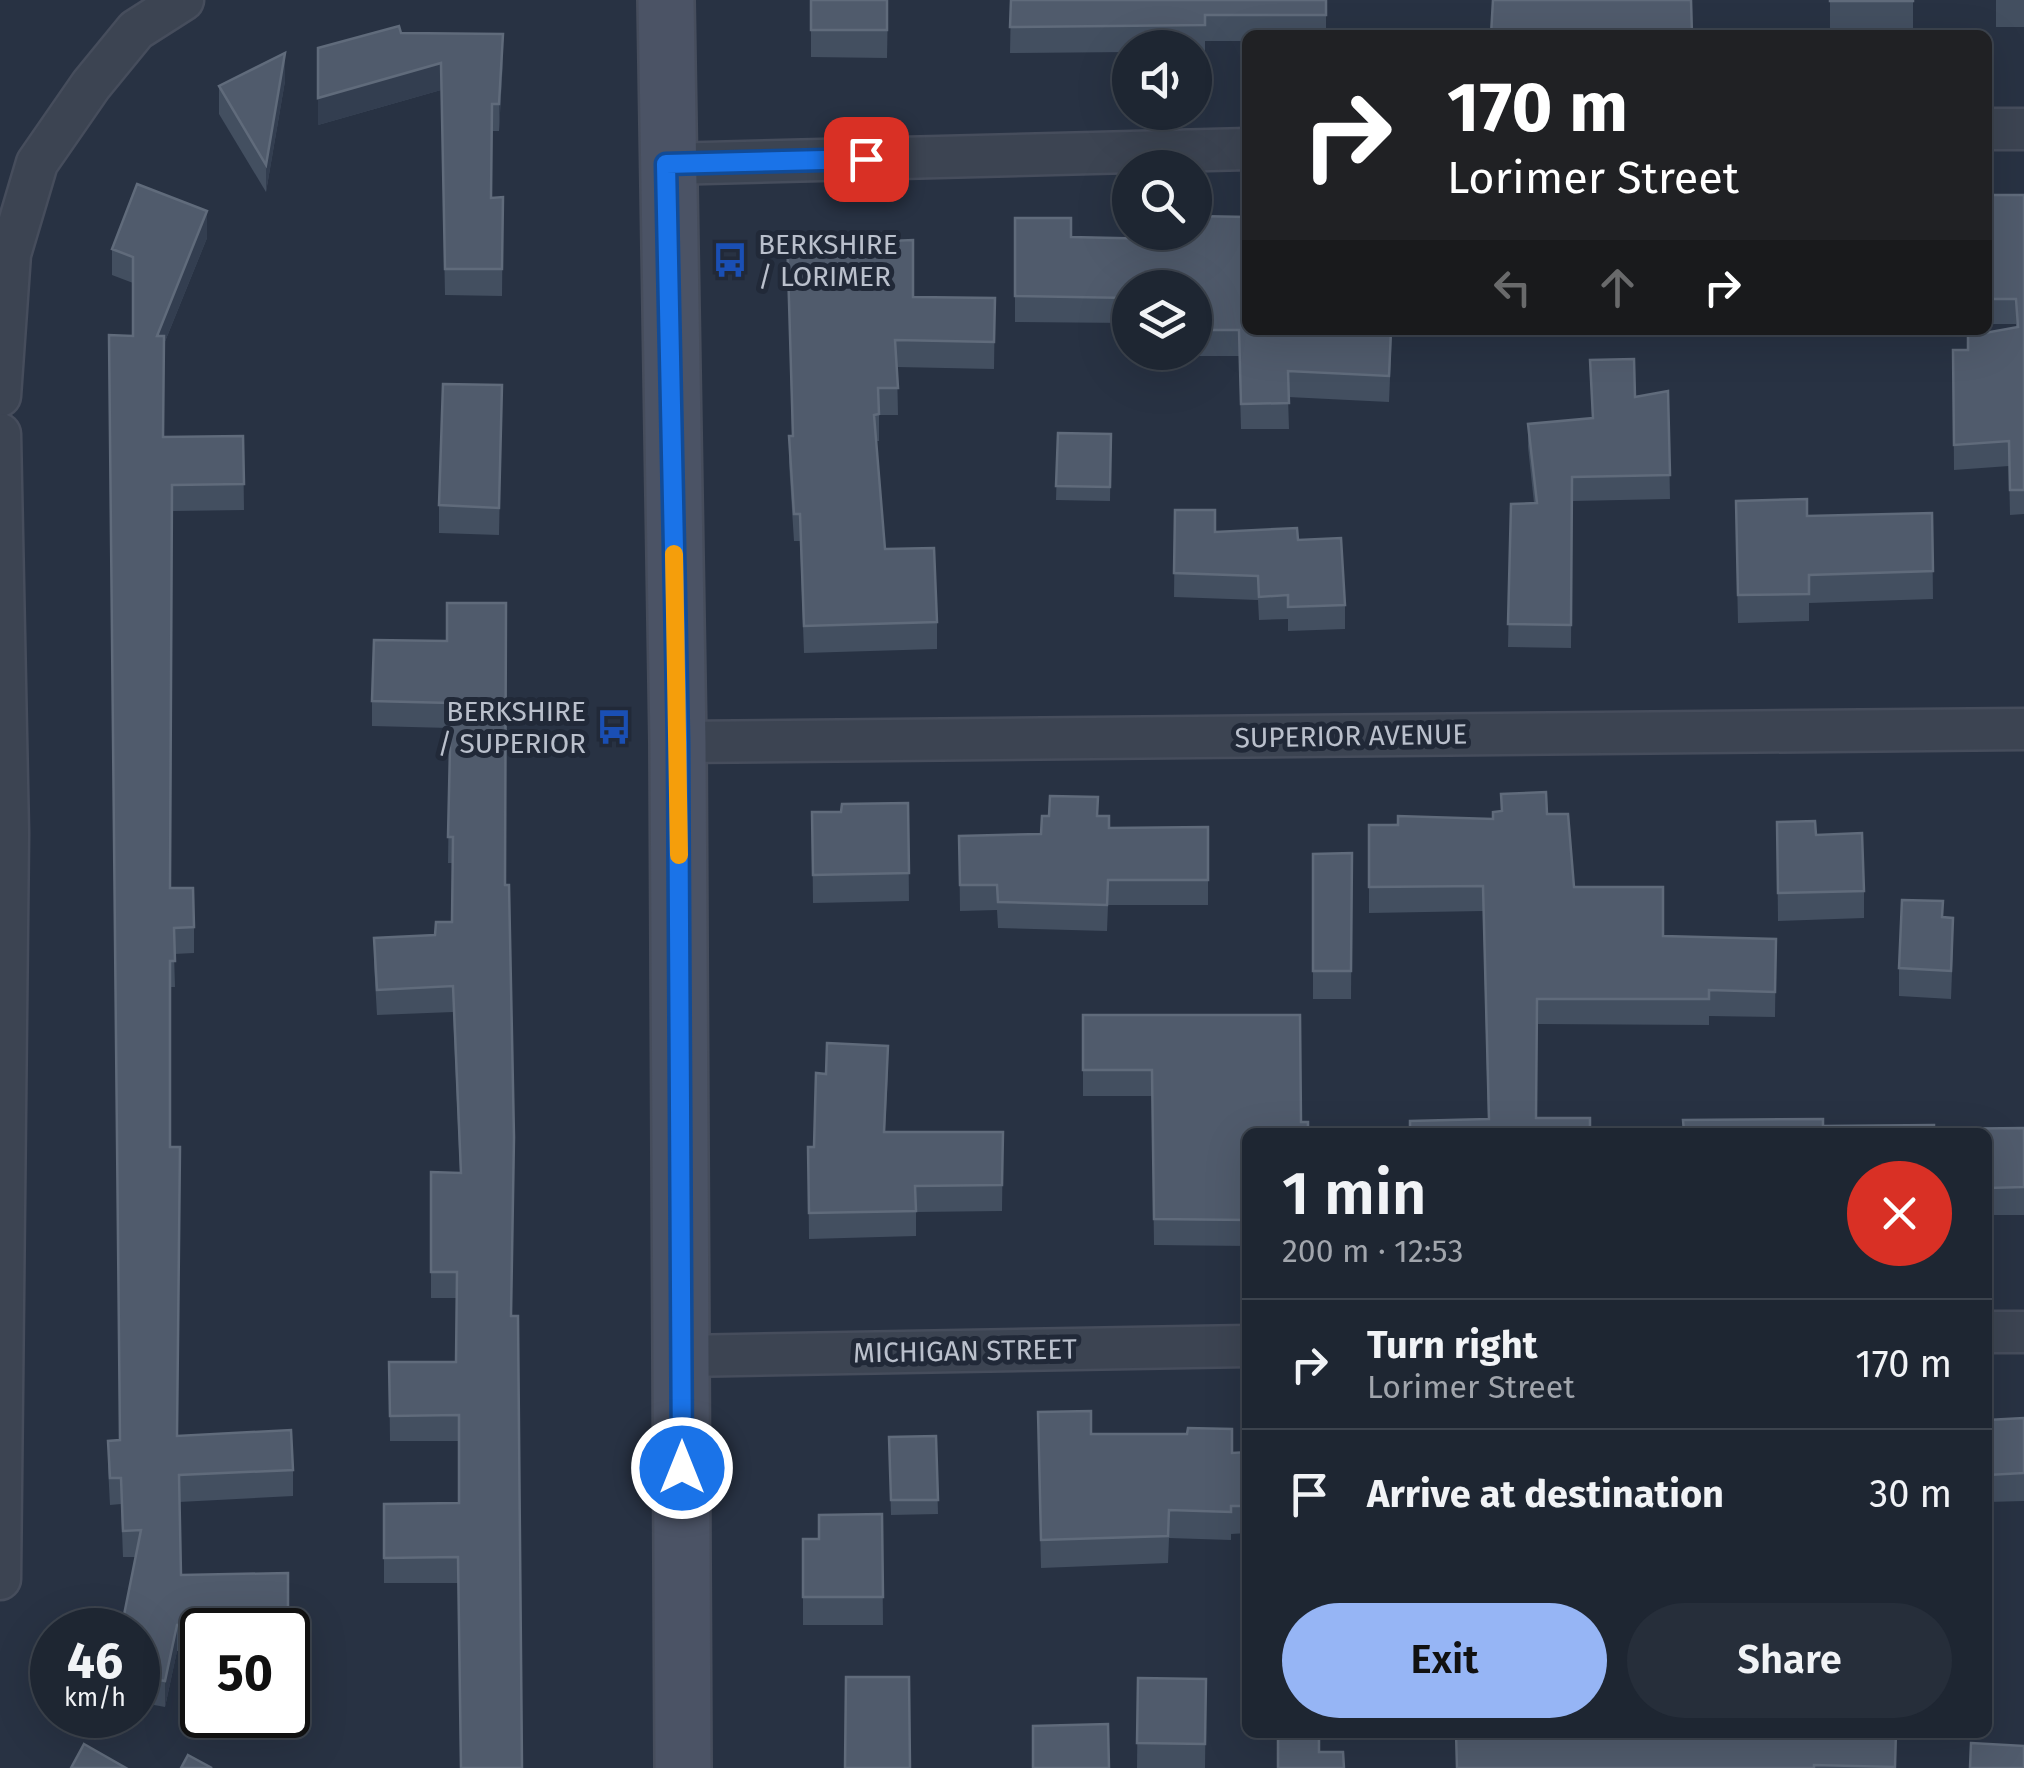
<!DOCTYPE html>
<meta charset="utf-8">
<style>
:root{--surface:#1e2632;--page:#262e3a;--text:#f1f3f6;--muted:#a1a5ac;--line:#3c434d;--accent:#96b5f5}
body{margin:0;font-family:"Fira Sans",sans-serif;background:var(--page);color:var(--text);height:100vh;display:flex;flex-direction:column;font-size:38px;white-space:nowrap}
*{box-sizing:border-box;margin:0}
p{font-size:32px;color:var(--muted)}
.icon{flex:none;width:55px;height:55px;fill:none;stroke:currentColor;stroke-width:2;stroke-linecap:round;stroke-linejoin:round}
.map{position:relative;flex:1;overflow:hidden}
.details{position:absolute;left:1242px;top:1128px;width:750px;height:610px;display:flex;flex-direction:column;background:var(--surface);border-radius:15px;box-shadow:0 10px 40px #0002,0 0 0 2px var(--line)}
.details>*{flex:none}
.top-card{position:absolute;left:1242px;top:30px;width:750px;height:305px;border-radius:15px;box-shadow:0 10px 40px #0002,0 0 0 2px var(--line);background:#202124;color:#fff;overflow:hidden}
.tools{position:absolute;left:1112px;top:30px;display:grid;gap:20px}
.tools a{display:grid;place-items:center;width:100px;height:100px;border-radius:50%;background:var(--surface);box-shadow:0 10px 40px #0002,0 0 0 2px var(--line);font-size:50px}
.speed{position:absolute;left:30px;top:1608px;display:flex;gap:20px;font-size:50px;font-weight:700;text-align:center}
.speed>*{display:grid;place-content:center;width:130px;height:130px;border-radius:50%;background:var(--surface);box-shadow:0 10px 40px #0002,0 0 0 2px var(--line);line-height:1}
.speed small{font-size:25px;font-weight:400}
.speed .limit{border:5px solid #111;border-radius:15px;background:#fff;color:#111}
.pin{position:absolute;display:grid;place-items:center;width:85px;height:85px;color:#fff;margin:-42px;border-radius:20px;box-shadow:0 5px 15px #0006}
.me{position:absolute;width:110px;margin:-55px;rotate:0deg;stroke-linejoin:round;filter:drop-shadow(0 0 8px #0008)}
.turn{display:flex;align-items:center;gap:35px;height:210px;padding:0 40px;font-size:45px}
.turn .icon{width:130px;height:130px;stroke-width:2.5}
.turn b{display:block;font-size:70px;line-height:85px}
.lanes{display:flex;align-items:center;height:95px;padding:0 40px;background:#0003;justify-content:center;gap:50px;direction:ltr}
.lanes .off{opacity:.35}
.round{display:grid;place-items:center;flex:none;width:105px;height:105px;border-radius:52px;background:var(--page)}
.headline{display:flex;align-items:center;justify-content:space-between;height:170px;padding:0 40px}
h1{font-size:60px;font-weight:600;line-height:75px}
.action{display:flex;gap:20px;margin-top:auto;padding:20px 40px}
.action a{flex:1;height:115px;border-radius:60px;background:var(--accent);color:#111;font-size:40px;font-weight:600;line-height:115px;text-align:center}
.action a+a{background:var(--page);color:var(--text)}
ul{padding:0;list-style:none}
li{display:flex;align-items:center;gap:30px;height:130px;padding:0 40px;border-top:2px solid var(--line)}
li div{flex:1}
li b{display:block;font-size:38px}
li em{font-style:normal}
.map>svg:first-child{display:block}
</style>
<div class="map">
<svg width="2024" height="1768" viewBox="0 0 2024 1768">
<rect width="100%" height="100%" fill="#283243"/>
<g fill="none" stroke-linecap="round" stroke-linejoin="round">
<defs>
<g id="street">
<polyline points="1988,129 2024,129"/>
<polyline points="667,164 1248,149"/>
<polyline points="0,396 10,254 37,163 91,85 136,30 183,0"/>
<polyline points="0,434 8,833 0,1579"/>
<polyline points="678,742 2024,729"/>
<polyline points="1988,1332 2024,1332"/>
<polyline points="683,1356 1248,1346"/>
</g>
<polyline id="secondary" points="666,0 678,742 683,1768"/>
</defs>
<use href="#street" stroke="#464d5c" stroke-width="45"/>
<use href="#secondary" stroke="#464d5c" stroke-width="60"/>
<use href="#street" stroke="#3c4452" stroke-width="40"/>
<use href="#secondary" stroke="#4b5365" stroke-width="55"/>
</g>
<g fill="#434f60">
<polygon points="811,0 888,0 887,58 811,57"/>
<polygon points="1011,0 1326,0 1326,35 1248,35 1248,41 1205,41 1205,52 1195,52 1195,48 1130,48 1130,52 1010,53"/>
<rect x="1830" y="0" width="83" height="29"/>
<rect x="1996" y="0" width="28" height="27"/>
<polygon points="401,33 503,60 499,131 492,131 491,198 503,197 502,296 445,295 441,90 318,125"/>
<polygon points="285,81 266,192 219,114 219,86"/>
<polygon points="1988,195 2024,195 2024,514 2010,515 2009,466 1954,470 1953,350 1968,350 2016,328 2016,324 1988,324"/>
<polygon points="1015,218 1071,237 1392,330 1389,402 1288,397 1289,429 1241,429 1239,356 1153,356 1153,352 1195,352 1195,288 1130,288 1130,323 1015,322"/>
<polygon points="787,234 889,241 913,297 995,298 994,369 897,367 898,415 879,415 879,441 876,441 885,549 937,622 937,649 804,653 800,541 794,541 789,463 789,436 792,436"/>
<polygon points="207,238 164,344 163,437 243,436 244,510 172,511 170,888 194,927 194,953 174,954 175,987 170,987 170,1147 178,1436 293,1470 293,1496 179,1502 181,1575 288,1573 288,1649 288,1630 202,1630 202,1651 177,1651 165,1707 138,1702 136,1557 123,1557 121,1504 110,1505 108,1467 108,1441 120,1440 133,283 112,275 112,249"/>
<polygon points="1632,330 1694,330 1694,334 1632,333"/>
<polygon points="1590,360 1635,397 1668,391 1670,499 1572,501 1571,648 1508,647 1511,504 1534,503 1528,447 1528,424 1592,418"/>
<polygon points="502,385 499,535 439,533 439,505"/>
<polygon points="1058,433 1111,434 1110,501 1056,500"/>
<polygon points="1175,510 1215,532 1298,540 1345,605 1345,629 1288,631 1288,619 1259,620 1258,600 1174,597"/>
<polygon points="1932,513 1933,599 1809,603 1809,621 1738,623 1736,529 1807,516"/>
<polygon points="506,603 458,1583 384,1583 384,1504 459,1503 459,1441 390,1441 389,1362 456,1362 457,1298 431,1298 431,1172 460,1173 453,1012 377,1015 374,963 374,938 435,935 452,922 453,863 448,863 450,728 372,726 372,701 447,641"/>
<polygon points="908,803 909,901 813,903 812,812 841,812"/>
<polygon points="1547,814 1574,887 1663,936 1776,939 1775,1017 1709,1016 1709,1025 1537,1024 1536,1118 1488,1119 1483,911 1369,913 1369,825 1493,819"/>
<polygon points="1098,816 1109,828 1208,827 1208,905 1108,905 1107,931 998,928 997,910 960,911 959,836 1041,834"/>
<polygon points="1777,822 1816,835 1864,891 1864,918 1778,921"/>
<polygon points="1352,853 1351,999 1313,999 1313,854"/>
<polygon points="1943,917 1953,945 1951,999 1899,996 1899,968"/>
<polygon points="1083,1015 1248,1132 1248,1246 1154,1245 1152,1096 1083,1096"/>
<polygon points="888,1072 885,1132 1003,1132 1002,1211 916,1212 916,1236 809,1239 808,1147 814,1147 826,1074"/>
<polygon points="1823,1126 1934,1129 2024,1128 2024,1215 1988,1215 1988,1132 1683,1132"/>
<polygon points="2024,1418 2024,1501 1988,1502 1988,1420"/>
<polygon points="1091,1434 1232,1453 1248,1452 1248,1533 1231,1534 1231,1540 1169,1538 1168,1563 1041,1568 1038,1440"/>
<polygon points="936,1436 938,1514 891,1515 889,1437"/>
<polygon points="882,1514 883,1625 803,1625 803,1539 819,1539"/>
<polygon points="1138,1678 1206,1679 1205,1768 1137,1768"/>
<polygon points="1896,1732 1896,1768 1456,1768"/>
</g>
<g fill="#333e50">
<polygon points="503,34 503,60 499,131 499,104"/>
<polygon points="285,53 285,81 266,192 266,165"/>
<polygon points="441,63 441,90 318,125 318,98"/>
<polygon points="207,211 207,238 164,344 157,336"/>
<polygon points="177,1625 177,1651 165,1707 165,1681"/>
</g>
<g fill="#505b6c" stroke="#606b7b" stroke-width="2.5">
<rect x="811" y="0" width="76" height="30"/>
<polygon points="1011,0 1326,0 1326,15 1205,15 1205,25 1010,27"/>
<polygon points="1493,0 1691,0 1692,35 1491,35"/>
<rect x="1830" y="0" width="83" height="1"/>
<polygon points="399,26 401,33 503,34 499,104 492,104 491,198 503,197 502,269 445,269 441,63 318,98 318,48"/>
<polygon points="285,53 266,165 219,86"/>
<polygon points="137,184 207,211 157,336 164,336 163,437 243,436 244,484 172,485 170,888 193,888 194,927 174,928 175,961 170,961 170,1147 180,1147 177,1436 291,1430 293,1470 179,1475 181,1575 288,1573 288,1623 177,1625 165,1681 138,1676 138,1630 121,1630 141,1530 123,1531 121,1478 110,1478 108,1441 120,1440 109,335 133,336 133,257 112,249"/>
<polygon points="1988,195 2024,195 2024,490 2010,490 2009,441 1954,445 1953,350 1968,350 1968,336 2018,327 2016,299 1988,299"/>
<polygon points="1195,216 1248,217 1248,330 1391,330 1389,376 1288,371 1289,403 1241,404 1239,330 1195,330 1195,288 1130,288 1130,298 1015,296 1015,218 1071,218 1071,237 1161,239 1161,232 1195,232"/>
<polygon points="890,233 889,241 913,240 913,297 995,298 994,342 895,340 898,388 878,388 879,414 874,415 885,549 934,548 937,622 804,626 800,514 794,514 789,436 793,436 787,234"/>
<polygon points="1634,359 1635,397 1668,391 1670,475 1572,477 1571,625 1508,624 1511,504 1537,503 1528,424 1593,418 1590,360"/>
<polygon points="443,384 502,385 499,508 439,505"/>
<polygon points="1058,433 1111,434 1110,487 1056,486"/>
<polygon points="1807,499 1807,516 1932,513 1933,571 1809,575 1809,594 1738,595 1736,501"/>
<polygon points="1175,510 1215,510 1215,532 1297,528 1298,540 1341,538 1345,605 1288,607 1288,595 1259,597 1258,576 1174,573"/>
<polygon points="447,603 506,603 505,885 509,885 514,1137 511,1316 518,1316 522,1768 461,1768 458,1557 384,1558 384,1504 459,1503 459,1415 390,1416 389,1362 456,1362 457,1272 431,1272 431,1172 461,1173 453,986 377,990 374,938 435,935 436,922 452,922 453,837 448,837 451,703 372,701 374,640 447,641"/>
<polygon points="1546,792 1547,814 1568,814 1574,887 1663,887 1663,936 1776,939 1775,992 1709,990 1709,999 1537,999 1536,1118 1590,1118 1590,1132 1410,1132 1410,1121 1489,1119 1483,886 1369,887 1369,825 1398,825 1398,816 1493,819 1493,812 1502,811 1501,794"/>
<polygon points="1050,796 1098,797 1097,816 1109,816 1109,828 1208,827 1208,880 1108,880 1107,905 998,902 997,885 960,885 959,836 1041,834 1042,816 1049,816"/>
<polygon points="908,803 909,873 813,875 812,812 841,812 842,804"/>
<polygon points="1815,821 1816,835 1862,833 1864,891 1778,893 1777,822"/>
<polygon points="1352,853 1351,971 1313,971 1313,854"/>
<polygon points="1902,900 1943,901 1942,917 1953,918 1951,971 1899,968"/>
<polygon points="1083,1015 1300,1015 1301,1122 1308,1122 1308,1132 1248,1132 1248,1220 1154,1219 1152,1070 1083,1070"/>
<polygon points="827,1043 888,1046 884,1132 1003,1132 1002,1185 915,1186 916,1211 809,1213 808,1147 814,1147 816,1073 826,1074"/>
<polygon points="1823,1119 1823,1126 1934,1125 1934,1129 2024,1128 2024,1187 1988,1188 1988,1132 1684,1132 1683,1120"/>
<polygon points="1091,1411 1091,1434 1187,1434 1188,1428 1232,1429 1232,1453 1248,1452 1248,1506 1231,1506 1231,1512 1169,1510 1168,1536 1041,1540 1038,1412"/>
<polygon points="2024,1418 2024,1473 1988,1475 1988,1420"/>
<polygon points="936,1436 938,1500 891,1500 889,1437"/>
<polygon points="882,1514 883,1597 803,1597 803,1539 819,1539 819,1515"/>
<polygon points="846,1677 909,1677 910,1768 845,1768"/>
<polygon points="1138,1678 1206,1679 1205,1744 1137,1743"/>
<polygon points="1108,1724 1109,1768 1033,1768 1033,1726"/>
<polygon points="1456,1732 1896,1732 1895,1767 1814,1765 1814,1768 1457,1768"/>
<polygon points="1278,1733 1319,1733 1319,1752 1343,1752 1344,1768 1278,1768"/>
<polygon points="1971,1743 2024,1746 2024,1768 1970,1768"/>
<polygon points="84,1744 126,1768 71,1768"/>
<polygon points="188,1755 212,1768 181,1768"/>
</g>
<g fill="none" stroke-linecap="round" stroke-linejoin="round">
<defs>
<polyline id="route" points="682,1468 678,742 666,164 866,159"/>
</defs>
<use href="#route" stroke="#114b97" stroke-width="25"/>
<use href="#route" stroke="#1a73e8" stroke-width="18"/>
<polyline stroke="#f59e0b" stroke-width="18" points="674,554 679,855"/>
</g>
<defs>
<symbol id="bus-bare" viewBox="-9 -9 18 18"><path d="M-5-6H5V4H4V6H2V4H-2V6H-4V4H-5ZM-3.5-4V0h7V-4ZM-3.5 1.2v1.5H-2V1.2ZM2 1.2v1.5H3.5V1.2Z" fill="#1a4fb4" stroke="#212938" stroke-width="2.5" paint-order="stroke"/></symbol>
</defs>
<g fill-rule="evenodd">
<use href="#bus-bare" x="705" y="235" width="50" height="50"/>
<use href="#bus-bare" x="589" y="702" width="50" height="50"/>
</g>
<g text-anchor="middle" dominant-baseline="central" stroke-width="10" stroke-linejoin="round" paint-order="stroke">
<g font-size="28" fill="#bac0cc" stroke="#212938" text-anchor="start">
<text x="758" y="244">BERKSHIRE<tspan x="758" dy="32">/ LORIMER</tspan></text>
<text x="586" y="711" text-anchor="end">BERKSHIRE<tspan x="586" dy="32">/ SUPERIOR</tspan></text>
</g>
<g font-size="28" fill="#bac0cc" stroke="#212938">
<text transform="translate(1351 736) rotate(-1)">SUPERIOR AVENUE</text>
<text transform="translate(965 1351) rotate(-1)">MICHIGAN STREET</text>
</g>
</g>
</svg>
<div class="tools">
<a><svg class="icon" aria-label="sound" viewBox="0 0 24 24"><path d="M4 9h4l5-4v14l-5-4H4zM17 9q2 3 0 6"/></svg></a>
<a><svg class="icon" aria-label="search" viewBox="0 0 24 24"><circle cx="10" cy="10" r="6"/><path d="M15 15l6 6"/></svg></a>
<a><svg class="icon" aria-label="layers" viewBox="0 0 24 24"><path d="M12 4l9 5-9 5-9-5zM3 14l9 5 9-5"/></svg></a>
</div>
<div class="speed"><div>46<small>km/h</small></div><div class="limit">50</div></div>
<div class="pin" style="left:866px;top:159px;background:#d93025"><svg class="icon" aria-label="arrive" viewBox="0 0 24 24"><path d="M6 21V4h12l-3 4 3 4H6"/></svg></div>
<svg class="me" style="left:682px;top:1468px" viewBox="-20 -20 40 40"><circle r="17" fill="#1a73e8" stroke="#fff" stroke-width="3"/><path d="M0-11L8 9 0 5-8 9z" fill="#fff"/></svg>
<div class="top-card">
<div class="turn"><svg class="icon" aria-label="right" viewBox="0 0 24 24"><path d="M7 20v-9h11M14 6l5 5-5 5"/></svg><div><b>170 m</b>Lorimer Street</div></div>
<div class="lanes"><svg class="icon off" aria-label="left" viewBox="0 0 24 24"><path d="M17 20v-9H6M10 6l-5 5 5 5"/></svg><svg class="icon off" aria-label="ahead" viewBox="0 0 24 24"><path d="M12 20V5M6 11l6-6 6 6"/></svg><svg class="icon" aria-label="right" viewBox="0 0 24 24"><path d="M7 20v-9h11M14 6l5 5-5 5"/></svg></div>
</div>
<section class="details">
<div class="headline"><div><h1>1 min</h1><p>200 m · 12:53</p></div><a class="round" style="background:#d93025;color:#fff"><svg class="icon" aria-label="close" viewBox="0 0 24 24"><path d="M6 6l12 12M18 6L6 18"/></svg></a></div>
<ul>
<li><svg class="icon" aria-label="right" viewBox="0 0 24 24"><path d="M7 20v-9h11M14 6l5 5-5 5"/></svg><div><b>Turn right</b><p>Lorimer Street</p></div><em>170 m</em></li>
<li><svg class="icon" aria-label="arrive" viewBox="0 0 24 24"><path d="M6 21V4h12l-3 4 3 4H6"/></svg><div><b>Arrive at destination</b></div><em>30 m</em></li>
</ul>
<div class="action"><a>Exit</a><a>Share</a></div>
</section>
</div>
